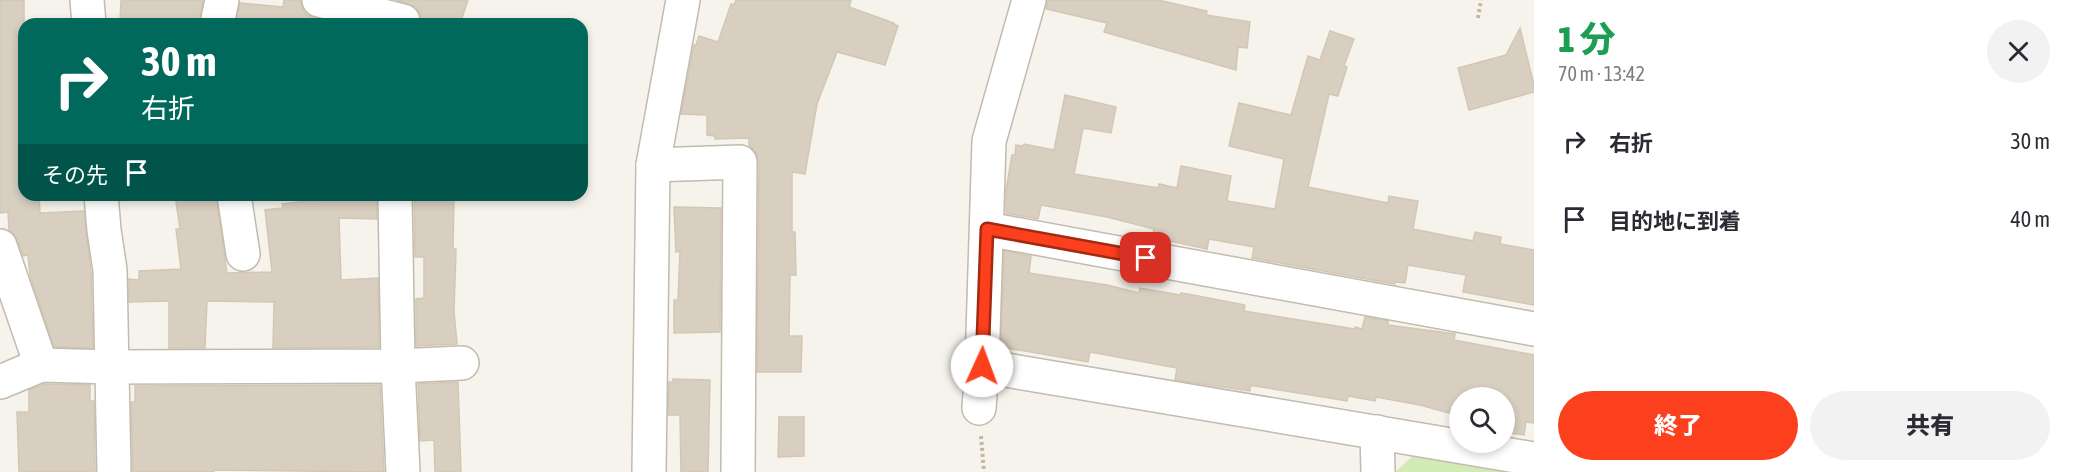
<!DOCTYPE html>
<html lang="ja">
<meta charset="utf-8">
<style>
:root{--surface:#fff;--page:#f2f2f3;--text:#2b2b33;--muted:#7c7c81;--accent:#fc3f1d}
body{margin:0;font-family:"Asap Condensed","Noto Sans JP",sans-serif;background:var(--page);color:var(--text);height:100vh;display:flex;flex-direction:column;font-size:22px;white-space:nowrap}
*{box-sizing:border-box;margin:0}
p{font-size:20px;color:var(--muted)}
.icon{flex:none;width:33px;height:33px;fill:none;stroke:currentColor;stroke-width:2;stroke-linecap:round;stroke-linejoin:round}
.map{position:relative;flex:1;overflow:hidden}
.drawer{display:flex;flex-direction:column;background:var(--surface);width:540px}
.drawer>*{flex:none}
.guide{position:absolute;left:18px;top:18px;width:570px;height:183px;border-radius:18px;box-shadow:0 3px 9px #0003;background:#00695c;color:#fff;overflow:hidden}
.buttons{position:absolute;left:1449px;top:387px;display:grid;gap:12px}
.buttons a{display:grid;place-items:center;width:66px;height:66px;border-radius:50%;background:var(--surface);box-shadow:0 3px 9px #0003;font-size:30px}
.pin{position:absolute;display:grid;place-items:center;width:51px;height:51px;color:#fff;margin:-26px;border-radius:12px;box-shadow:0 3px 9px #0006}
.me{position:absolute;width:66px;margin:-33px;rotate:2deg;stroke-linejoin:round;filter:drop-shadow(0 0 4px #0008)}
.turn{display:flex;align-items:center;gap:21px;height:126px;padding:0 24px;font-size:27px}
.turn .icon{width:78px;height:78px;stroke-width:2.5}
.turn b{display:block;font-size:42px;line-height:51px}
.then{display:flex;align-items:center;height:57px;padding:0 24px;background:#0003;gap:12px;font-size:22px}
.round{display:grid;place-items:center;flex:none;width:63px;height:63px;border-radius:32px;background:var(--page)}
.head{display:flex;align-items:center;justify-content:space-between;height:102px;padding:0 24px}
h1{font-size:36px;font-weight:800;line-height:45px;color:#1e9e55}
.cta{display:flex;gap:12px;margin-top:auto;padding:12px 24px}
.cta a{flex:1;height:69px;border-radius:36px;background:var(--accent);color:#fff;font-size:24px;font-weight:800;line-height:69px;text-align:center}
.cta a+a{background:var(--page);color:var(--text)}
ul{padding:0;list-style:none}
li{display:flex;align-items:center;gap:18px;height:78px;padding:0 24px}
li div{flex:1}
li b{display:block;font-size:22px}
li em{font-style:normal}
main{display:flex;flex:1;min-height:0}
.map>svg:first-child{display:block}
</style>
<main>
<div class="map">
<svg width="1534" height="472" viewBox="0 0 1534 472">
<rect width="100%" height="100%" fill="#f6f3ec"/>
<polygon fill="#d2eab5" points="1414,455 1470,463 1504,472 1395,472"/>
<g fill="#d8cfc1" stroke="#d3c7b4" stroke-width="1.5">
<polygon points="0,0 24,0 24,195 39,195 40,213 84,211 91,272 93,348 54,347 30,275 28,255 23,256 17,239 9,230 8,212 0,213"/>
<polygon points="121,0 203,0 199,24 120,24"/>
<polygon points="284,0 301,0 301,6 306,14 314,18 338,24 236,24 240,3 283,7"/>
<polygon points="396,0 468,0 460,24 421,24 421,15 416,7"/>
<polygon points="736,0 851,0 849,7 894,23 893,24 898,26 885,65 837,52 817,104 805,174 792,172 792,232 795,232 796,275 790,275 789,336 802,336 801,372 757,372 759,162 756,153 749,145 749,138 715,139 715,136 707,135 707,115 681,114 694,45 696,45 699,36 718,42 731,4 734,5"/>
<polygon points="1048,0 1158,0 1207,11 1206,15 1250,22 1247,48 1238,47 1236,70 1104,32 1107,23 1046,9"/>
<polygon points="1520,28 1534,85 1534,92 1469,110 1458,68 1506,55"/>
<polygon points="1330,31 1354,39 1344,66 1347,67 1338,96 1329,94 1308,187 1388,203 1389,196 1418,201 1413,229 1473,241 1475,232 1501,237 1500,244 1534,250 1534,305 1463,292 1466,275 1408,265 1405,283 1395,282 1395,284 1252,258 1254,247 1209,239 1207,249 1152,237 1154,229 1107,217 1041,205 1038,219 1006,213 1006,190 1012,155 1015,155 1016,145 1023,146 1024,144 1054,150 1065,95 1116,107 1111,133 1083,128 1074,174 1158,188 1159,184 1177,188 1181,166 1231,176 1227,201 1275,209 1284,159 1229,146 1239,103 1291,115 1308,56 1320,60"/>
<polygon points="175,195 216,195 227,273 272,272 265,210 283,208 282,204 307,201 323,201 323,195 376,195 377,219 339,218 341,280 378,278 379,347 273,348 274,302 207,301 205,348 169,348 169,301 129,302 129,279 139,280 139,271 181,269 176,229 180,229"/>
<polygon points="414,195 454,195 453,249 456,249 454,311 457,344 416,346 416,299 424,298 424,257 415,257"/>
<polygon points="674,207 721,208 720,332 674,333 674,300 678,300 680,251 676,252"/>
<polygon points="1004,251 1031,256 1029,273 1107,285 1139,293 1140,288 1181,295 1181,293 1188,294 1245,305 1244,311 1355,329 1355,327 1362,329 1365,317 1388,321 1388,325 1455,334 1454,340 1534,355 1534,423 1526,422 1524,435 1504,432 1504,398 1460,398 1460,416 1420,405 1376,397 1375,401 1348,396 1347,401 1255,386 1250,386 1250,391 1175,380 1177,368 1090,352 1088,362 1001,347"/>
<polygon points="673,379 710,380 708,472 681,472 680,415 668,415 669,382 673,382"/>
<polygon points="458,382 461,472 435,472 434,440 420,441 418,384"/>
<polygon points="44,384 90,385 90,401 94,401 95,472 19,472 17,412 29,412 29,390"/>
<polygon points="380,385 384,472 214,470 214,472 133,472 131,402 135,402 135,386"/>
<polygon points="779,417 804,417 804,456 778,457"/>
</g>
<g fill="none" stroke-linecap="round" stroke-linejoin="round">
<defs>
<g id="minor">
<polyline points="87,0 89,24"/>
<polyline points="319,0 403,21"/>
<polyline points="217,24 222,0"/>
<polyline points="653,165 740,162 738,472"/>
<polyline points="101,195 104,230 110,270 114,472"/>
<polyline points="234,195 243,254"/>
<polyline points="395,195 398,366 403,472"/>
<polyline points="987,229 1534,329"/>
<polyline points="0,246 41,365"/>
<polyline points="982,366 1534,459"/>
<polyline points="0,382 41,365 112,367 398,366 462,363"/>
<polyline points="979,408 982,366 989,141 1029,0"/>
<polyline points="1377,432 1378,472"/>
<polyline points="649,472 653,165 683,0"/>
</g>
</defs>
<use href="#minor" stroke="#c2bbae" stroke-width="36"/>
<g stroke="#c4b79f" stroke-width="4" stroke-dasharray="3 3" stroke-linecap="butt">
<polyline points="1478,18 1481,0"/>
<polyline points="981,436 984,472"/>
</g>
<use href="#minor" stroke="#fff" stroke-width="33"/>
</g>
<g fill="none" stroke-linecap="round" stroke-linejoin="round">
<defs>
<polyline id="route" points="982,366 987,229 1146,258"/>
</defs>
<use href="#route" stroke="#a42913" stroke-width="15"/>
<use href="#route" stroke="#fc3f1d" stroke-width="10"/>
</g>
</svg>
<div class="buttons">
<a><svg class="icon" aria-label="search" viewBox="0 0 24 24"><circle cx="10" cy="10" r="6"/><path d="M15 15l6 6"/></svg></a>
</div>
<div class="pin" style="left:1146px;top:258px;background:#d93025"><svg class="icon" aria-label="arrive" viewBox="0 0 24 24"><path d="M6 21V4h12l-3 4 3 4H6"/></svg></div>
<svg class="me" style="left:982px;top:366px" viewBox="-20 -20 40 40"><circle r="19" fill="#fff"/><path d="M0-13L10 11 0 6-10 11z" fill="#fc3f1d"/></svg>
<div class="guide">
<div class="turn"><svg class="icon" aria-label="right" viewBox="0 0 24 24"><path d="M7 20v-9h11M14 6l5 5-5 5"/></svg><div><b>30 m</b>右折</div></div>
<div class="then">その先<svg class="icon" aria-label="arrive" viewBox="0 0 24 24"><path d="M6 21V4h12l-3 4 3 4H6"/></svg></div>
</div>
</div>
<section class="drawer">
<div class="head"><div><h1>1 分</h1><p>70 m · 13:42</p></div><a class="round"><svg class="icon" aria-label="close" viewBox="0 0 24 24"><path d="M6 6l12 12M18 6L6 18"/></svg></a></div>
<ul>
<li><svg class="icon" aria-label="right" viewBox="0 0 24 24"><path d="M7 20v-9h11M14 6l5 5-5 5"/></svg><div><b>右折</b></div><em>30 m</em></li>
<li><svg class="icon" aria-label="arrive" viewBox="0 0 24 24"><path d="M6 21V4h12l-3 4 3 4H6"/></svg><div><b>目的地に到着</b></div><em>40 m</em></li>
</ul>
<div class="cta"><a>終了</a><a>共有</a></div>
</section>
</main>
